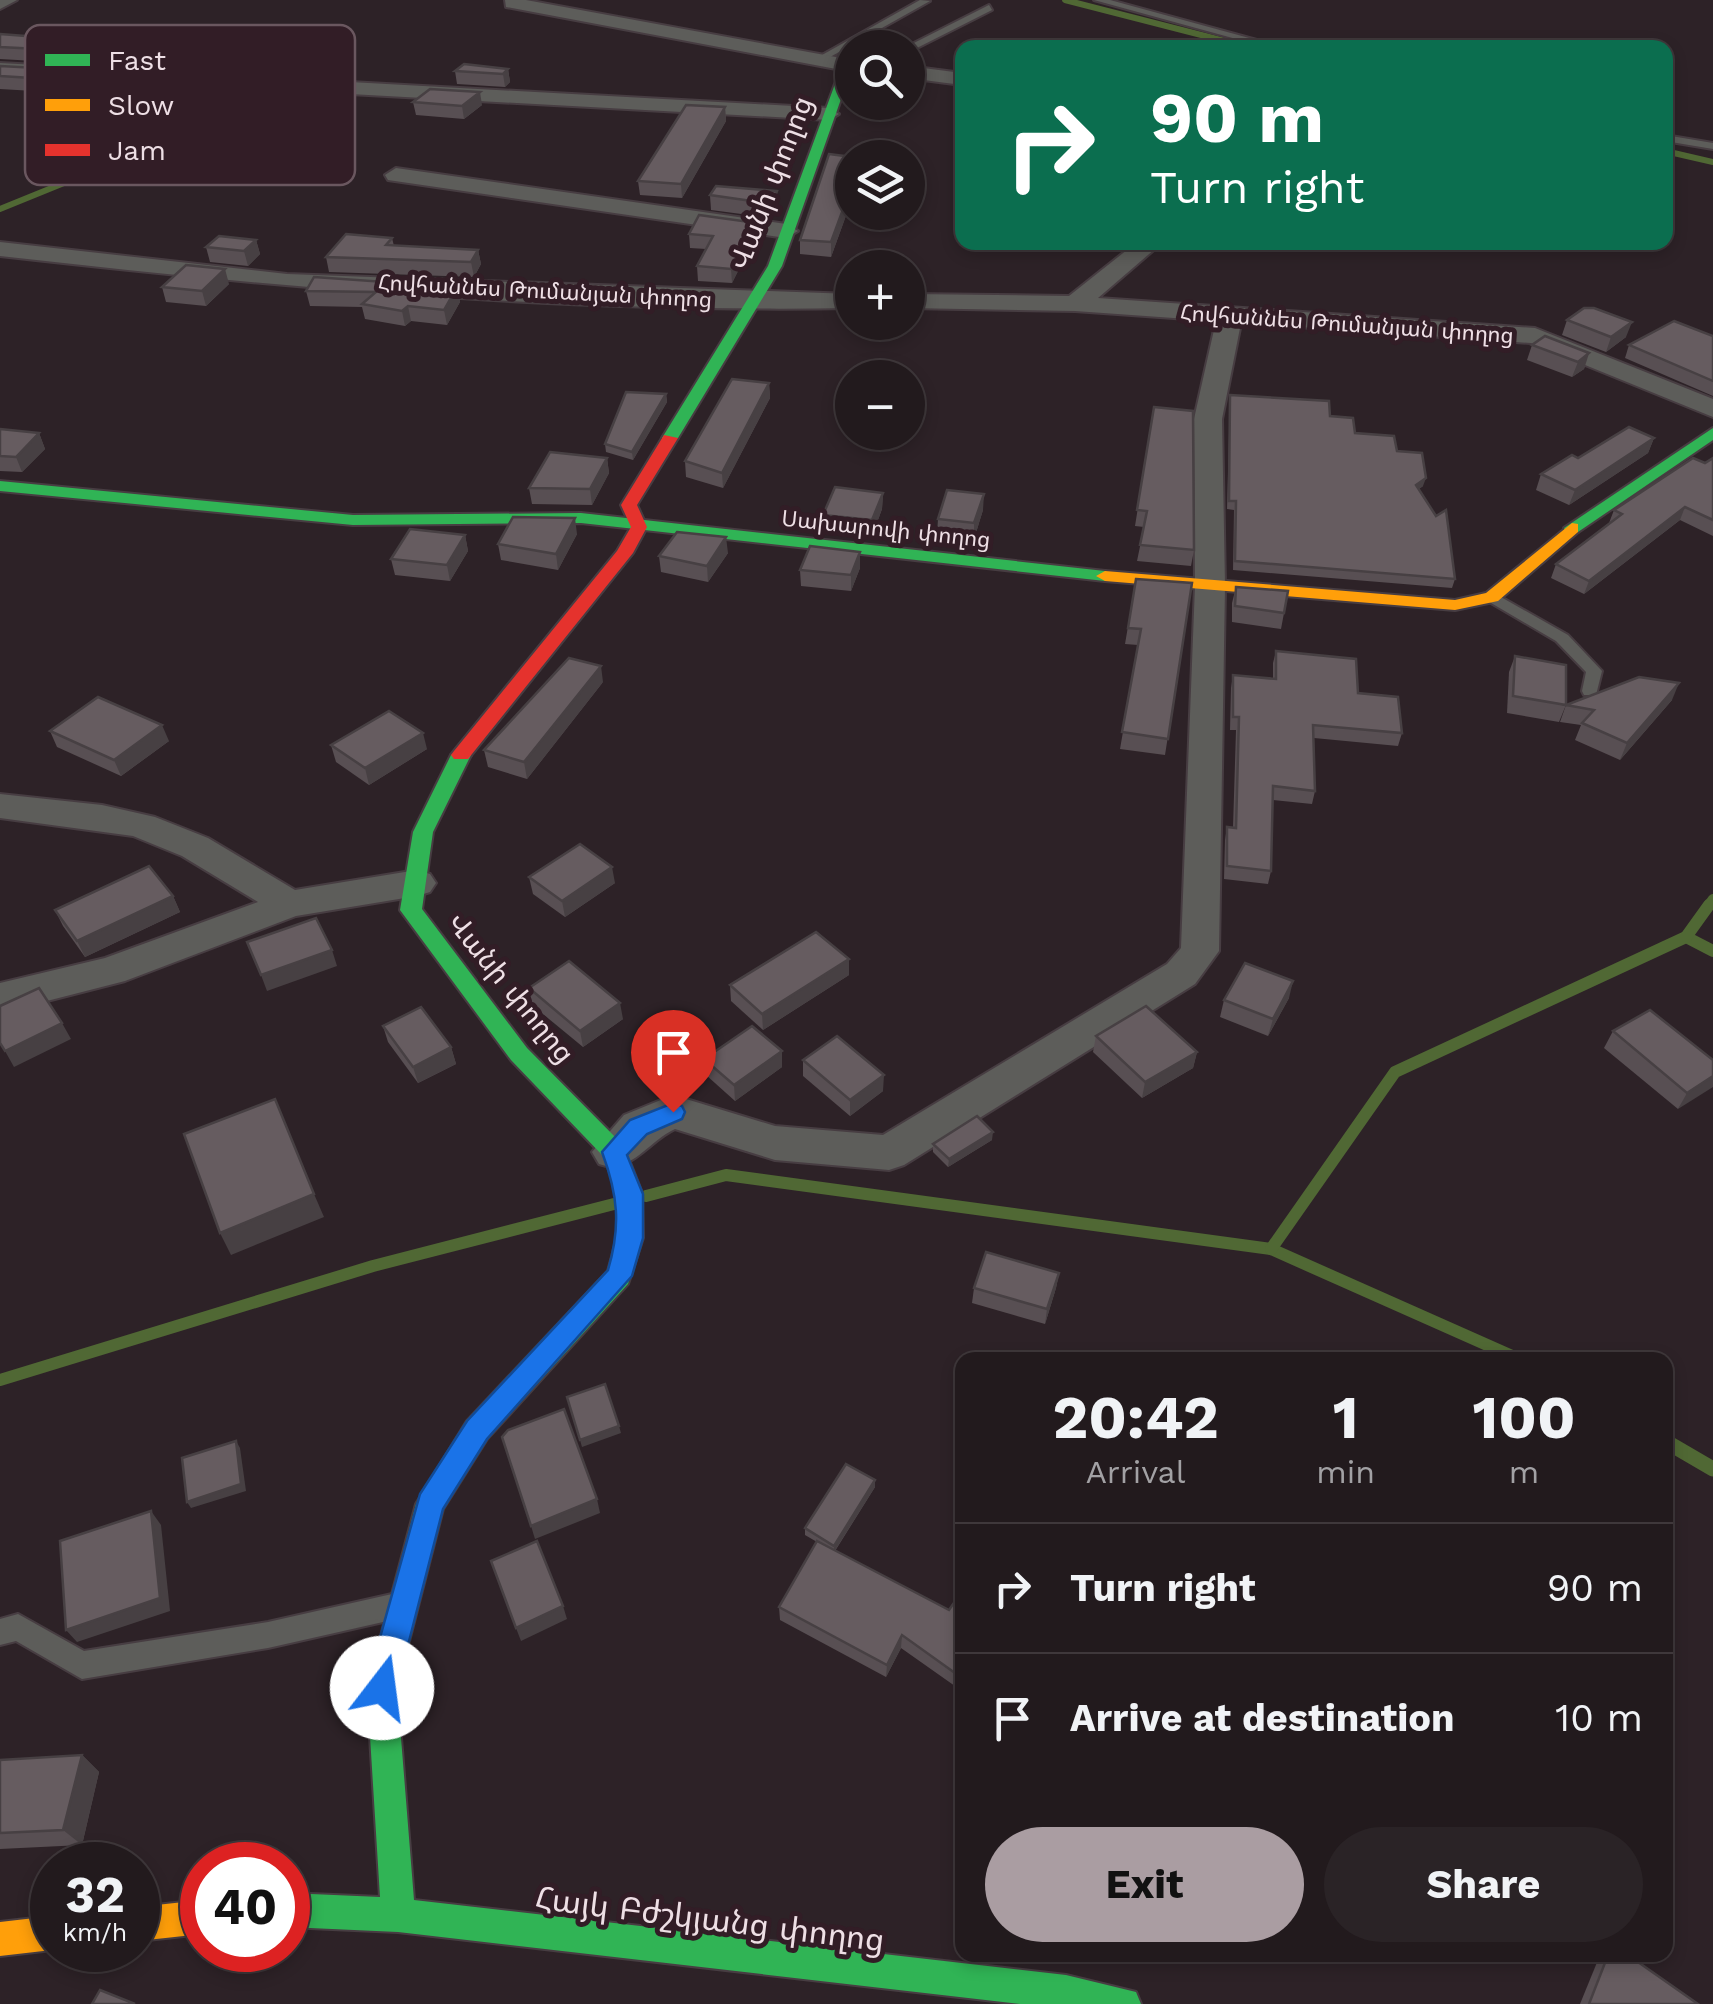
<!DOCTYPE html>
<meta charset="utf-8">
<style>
:root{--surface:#221a1d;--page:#2a2326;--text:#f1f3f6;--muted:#a2a1a4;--line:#3f383b;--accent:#aa9da2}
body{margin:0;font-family:"Work Sans","Noto Sans Armenian",sans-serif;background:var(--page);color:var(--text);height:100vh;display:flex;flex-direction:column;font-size:38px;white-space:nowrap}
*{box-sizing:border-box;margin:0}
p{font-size:32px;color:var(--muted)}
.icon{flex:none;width:55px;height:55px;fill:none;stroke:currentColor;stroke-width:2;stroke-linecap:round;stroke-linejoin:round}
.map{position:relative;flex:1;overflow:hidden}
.drawer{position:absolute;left:955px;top:1352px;width:718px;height:610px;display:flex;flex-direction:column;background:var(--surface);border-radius:20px;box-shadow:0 5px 15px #0003,0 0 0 2px var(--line)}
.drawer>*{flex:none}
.banner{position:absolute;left:955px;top:40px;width:718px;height:210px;border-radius:20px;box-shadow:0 5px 15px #0003,0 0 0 2px var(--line);background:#0b6e4f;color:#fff;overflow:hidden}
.buttons{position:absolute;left:835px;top:30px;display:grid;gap:20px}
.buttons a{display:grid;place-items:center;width:90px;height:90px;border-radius:50%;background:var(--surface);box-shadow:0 5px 15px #0003,0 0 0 2px var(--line);font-size:50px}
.speed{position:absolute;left:30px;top:1842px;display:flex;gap:20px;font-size:50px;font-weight:700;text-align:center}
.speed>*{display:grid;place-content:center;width:130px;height:130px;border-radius:50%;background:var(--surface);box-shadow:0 5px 15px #0003,0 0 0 2px var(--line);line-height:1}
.speed small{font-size:25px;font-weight:400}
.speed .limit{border:15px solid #d22;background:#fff;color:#111}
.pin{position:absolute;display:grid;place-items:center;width:85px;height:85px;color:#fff;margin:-102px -42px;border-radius:50% 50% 50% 0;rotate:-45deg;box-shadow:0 0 10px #0007}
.pin .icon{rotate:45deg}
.me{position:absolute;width:110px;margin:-55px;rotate:15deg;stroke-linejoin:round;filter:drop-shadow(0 0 8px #0008)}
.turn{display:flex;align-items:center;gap:35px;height:210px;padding:0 30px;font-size:45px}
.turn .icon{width:130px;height:130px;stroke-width:2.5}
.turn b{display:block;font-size:70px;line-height:85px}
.eta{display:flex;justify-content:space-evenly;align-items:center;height:170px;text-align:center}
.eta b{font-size:60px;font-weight:700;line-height:70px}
.button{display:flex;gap:20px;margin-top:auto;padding:20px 30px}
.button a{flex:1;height:115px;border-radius:60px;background:var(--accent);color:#111;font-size:40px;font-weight:700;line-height:115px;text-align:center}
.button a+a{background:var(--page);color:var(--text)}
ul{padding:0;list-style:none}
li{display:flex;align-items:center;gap:30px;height:130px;padding:0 30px;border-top:2px solid var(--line)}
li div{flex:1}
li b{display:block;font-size:38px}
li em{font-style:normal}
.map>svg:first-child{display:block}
</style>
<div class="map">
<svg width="1713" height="2004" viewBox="0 0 1713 2004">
<rect width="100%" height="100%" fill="#2d2227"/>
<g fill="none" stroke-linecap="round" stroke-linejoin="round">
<g stroke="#506834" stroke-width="6">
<polyline points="1065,0 1252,48"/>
<polyline points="1665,151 1713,162"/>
<polyline points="0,209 219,120"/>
</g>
<polyline stroke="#506834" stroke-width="10" points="1707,907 1713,899"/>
<g stroke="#506834" stroke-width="12">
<polyline points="1686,937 1713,951"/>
<polyline points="646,1196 726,1175 1271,1249 1521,1360"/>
<polyline points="1271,1249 1395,1072 1686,937 1709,905"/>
<polyline points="0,1380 373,1266 614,1204"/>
</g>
<polyline stroke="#506834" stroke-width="15" points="1665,1441 1713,1469"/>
<defs>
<g id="lane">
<polygon points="920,0 930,1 823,61 815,59"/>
<polygon points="1094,0 1110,0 1286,48 1269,48"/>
<polygon points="989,5 992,10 911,51 904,48"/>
<polygon points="1665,135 1713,143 1713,149 1665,141"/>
<polygon points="1492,592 1568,635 1602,671 1596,695 1584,695 1582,691 1586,672 1556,641 1486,600 1484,597"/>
<polygon points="392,1594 401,1598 405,1607 401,1616 392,1620 268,1648 82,1679 16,1641 0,1645 0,1619 18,1614 84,1651 268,1622"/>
</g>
<g id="street">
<polygon points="0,0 17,0 0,9"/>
<polygon points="505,0 526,0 852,60 852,72 512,8 506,7"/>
<polygon points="0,63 829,108 839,114 829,120 0,75"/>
<polygon points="908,66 962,73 962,85 908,78"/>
<polygon points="396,168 786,224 798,231 786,238 388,180 385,175"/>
<path d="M0,242l287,32 565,20v14c-283,5 -571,-20 -852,-52z"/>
<path d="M1137,242h26l-65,56 437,30 178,71v18l-182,-74 -290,-20 -19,96 3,167 -6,365 -24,33 -291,181 -15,5 -114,-10 -100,-31c-28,13 -44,46 -76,35l-7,-12 32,-37 49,-20 102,31 108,9 284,-171 14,-16 14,-362 -1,-167 22,-98 -141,-10 -167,-3v-14l161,2z"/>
<polygon points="0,794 102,805 155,817 208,838 295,890 417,870 430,874 436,883 430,892 417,896 296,916 125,981 0,1013 0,983 105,958 258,902 182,856 133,836 0,818"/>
</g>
<g id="fast">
<polygon points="848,62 852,68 782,266 678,438 664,441 662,438 768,266 842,65"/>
<polygon points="1713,428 1713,440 1578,532 1566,532 1564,528"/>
<polygon points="0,481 353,515 581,513 1105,571 1114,576 1105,581 581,523 353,525 0,491"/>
<polygon points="461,749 471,755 433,832 422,909 527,1048 623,1145 642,1193 643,1238 628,1284 487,1439 443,1509 397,1688 414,1900 1066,1975 1136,1992 1141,2004 1020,2004 398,1932 288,1927 288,1893 380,1897 367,1688 416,1504 467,1421 608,1271 617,1238 618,1193 604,1157 511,1060 400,910 413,832 451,755"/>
</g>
<g id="slow">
<polygon points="1572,523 1578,524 1578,532 1498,601 1455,610 1105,581 1096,576 1105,571 1455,600 1486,593"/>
<polygon points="202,1900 202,1934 138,1941 138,1907"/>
<polygon points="52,1916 52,1950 0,1956 0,1922"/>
</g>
<polygon id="jam" points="664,435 678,438 637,505 647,527 633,553 468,759 454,759 451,755 454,751 617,551 631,527 621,505"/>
</defs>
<use href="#lane" stroke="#473d42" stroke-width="4"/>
<use href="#street" stroke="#473d42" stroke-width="4"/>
<use href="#fast" stroke="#473d42" stroke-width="4"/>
<use href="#slow" stroke="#473d42" stroke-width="4"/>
<use href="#jam" stroke="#473d42" stroke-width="4"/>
<use href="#lane" fill="#5d5d5a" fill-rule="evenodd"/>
<use href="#street" fill="#5d5d5a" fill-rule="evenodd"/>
<use href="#fast" fill="#30b455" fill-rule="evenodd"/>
<use href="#slow" fill="#ff9f0a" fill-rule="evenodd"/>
<use href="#jam" fill="#e5322d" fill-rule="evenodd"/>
</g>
<g fill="#584f53">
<polygon points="0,34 129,44 132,57 121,66 0,59"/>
<polygon points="0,66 98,84 85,94 0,89"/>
<polygon points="508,69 510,82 505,87 457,84 455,71"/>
<polygon points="413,102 482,105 464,119 416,115"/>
<polygon points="725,107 726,121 682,198 640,195 638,181"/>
<polygon points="852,158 852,199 831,257 800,254 800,240"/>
<polygon points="710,195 777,205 772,218 711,210"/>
<polygon points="699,215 764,239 759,251 748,251 732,283 698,281 697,266 706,249 690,248 689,234"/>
<polygon points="392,238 394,246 478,250 481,264 474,277 329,272 326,257"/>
<polygon points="256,240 260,254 248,266 210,262 206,247"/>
<polygon points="229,284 206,306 166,302 162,287"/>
<polygon points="457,287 460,302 447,325 411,321 405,326 365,319 362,307 310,306 306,291"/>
<polygon points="1567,320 1626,337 1606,352 1562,335"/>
<polygon points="1713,336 1713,396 1625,358 1629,345"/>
<polygon points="1532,345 1589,353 1584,369 1572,377 1527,360"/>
<polygon points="769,383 770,398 723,488 686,477 685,461"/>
<polygon points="666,394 667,402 633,460 606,452 605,444"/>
<polygon points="1230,395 1330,416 1355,433 1397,451 1423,486 1419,489 1455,579 1452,588 1233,570 1234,510 1227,509"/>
<polygon points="1154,407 1194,550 1191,566 1137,561 1144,527 1135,526"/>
<polygon points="0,429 39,433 45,449 22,472 0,471"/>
<polygon points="1654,438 1648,453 1569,505 1536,490 1541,474 1578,458"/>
<polygon points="607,458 609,473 592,505 532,504 529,488"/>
<polygon points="1713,458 1713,536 1680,520 1584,594 1551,578 1556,564 1609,523 1614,510"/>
<polygon points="883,493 882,509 872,536 824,531 823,515"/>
<polygon points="983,510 974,539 937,535 938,519"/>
<polygon points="577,534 558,570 501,560 498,544"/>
<polygon points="465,535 468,551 450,581 395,575 391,559"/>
<polygon points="860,552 860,568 851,591 801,586 800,570"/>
<polygon points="728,553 708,582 661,572 659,556"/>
<polygon points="1136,579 1192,583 1165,755 1120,749 1138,645 1125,644"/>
<polygon points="1236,587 1284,613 1281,629 1232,622 1232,603"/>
<polygon points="1276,651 1358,693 1402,733 1398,746 1314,738 1315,791 1312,804 1273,800 1271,871 1268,884 1224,879 1225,840 1227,827 1233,828 1236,730 1230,730 1231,688 1233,675 1273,679 1273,663"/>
<polygon points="1515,656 1566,705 1559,722 1507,713 1509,672"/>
<polygon points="603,682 527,779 488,767 484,750"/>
<polygon points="1672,700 1620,760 1575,740 1581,725 1560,722 1566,705"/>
<polygon points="50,731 169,741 121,776 57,747"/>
<polygon points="331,745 427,749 369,785 336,762"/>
<polygon points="529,877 615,883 565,917 533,894"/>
<polygon points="173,896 180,912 85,957 63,926 55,910"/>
<polygon points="849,975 763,1030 731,1001 730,985"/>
<polygon points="529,988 623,1019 583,1047 532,1005"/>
<polygon points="1289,998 1268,1036 1220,1017 1224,1000"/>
<polygon points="383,1026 451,1047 456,1064 418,1083 388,1042"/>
<polygon points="1613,1031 1713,1060 1678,1109 1604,1048"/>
<polygon points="1096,1036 1197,1052 1193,1068 1142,1098 1093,1052"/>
<polygon points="704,1059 782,1067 735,1101 706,1075"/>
<polygon points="803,1060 883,1091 850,1116 803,1076"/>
<polygon points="992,1140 948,1167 933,1152 933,1144"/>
<polygon points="1059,1273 1056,1288 1045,1324 972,1303 974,1288"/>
<polygon points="875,1480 875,1487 835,1551 949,1610 962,1600 962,1691 901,1648 886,1677 780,1620 779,1607 817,1542 805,1535 805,1528"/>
<polygon points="82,1755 99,1772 82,1845 0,1849 0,1760"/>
<polygon points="1600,1955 1628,1955 1698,2004 1580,2004"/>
</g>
<g fill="#474043">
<polygon points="129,44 132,57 121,66 117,53"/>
<polygon points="508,69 510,82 505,87 503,74"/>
<polygon points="94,71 98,84 85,94 80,81"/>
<polygon points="480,92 482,105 464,119 462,106"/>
<polygon points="725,107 726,121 682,198 681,184"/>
<polygon points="852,185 852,199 831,257 831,242"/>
<polygon points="777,191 777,205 772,218 772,204"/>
<polygon points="764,224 764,239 759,251 759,237"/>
<polygon points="747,236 748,251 732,283 731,269"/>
<polygon points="256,240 260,254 248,266 244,251"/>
<polygon points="478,250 481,264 474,277 471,262"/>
<polygon points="225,269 229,284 206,306 202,291"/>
<polygon points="457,287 460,302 447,325 444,310"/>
<polygon points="408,306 411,321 405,326 402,311"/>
<polygon points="1632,322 1626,337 1606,352 1611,337"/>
<polygon points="1589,353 1584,369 1572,377 1578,362"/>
<polygon points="769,383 770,398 723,488 722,473"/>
<polygon points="666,394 667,402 633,460 632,452"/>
<polygon points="39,433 45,449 22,472 16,457"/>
<polygon points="1654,438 1648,453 1569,505 1575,490"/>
<polygon points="607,458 609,473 592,505 590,489"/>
<polygon points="1426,478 1423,486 1414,493 1416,485"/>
<polygon points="883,493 882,509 872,536 872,520"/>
<polygon points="984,494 983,510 974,539 974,523"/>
<polygon points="1685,507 1680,520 1584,594 1589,581"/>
<polygon points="575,518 577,534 558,570 556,554"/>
<polygon points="465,535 468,551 450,581 447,565"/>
<polygon points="726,537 728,553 708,582 707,566"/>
<polygon points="860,552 860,568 851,591 851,575"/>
<polygon points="601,666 603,682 527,779 524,762"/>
<polygon points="1679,683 1672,700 1620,760 1627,743"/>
<polygon points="162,725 169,741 121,776 114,760"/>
<polygon points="423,733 427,749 369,785 365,768"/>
<polygon points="612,867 615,883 565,917 562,901"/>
<polygon points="173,896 180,912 85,957 77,941"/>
<polygon points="332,950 337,966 267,991 261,975"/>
<polygon points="849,959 849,975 763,1030 762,1014"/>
<polygon points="1293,981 1289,998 1268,1036 1273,1019"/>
<polygon points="620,1003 623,1019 583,1047 580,1031"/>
<polygon points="62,1023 71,1039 14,1067 5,1051"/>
<polygon points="451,1047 456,1064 418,1083 413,1067"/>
<polygon points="782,1051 782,1067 735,1101 734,1085"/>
<polygon points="1197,1052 1193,1068 1142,1098 1145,1082"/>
<polygon points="884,1075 883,1091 850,1116 850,1100"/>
<polygon points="1713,1076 1713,1087 1678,1109 1687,1093"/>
<polygon points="993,1132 992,1140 948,1167 949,1159"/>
<polygon points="314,1194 324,1217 231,1255 220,1233"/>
<polygon points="1059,1273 1056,1288 1045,1324 1047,1309"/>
<polygon points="619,1426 621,1433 582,1447 580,1440"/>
<polygon points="236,1441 240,1448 246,1491 191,1508 187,1502"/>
<polygon points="875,1480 875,1487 834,1552 834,1546"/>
<polygon points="597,1499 600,1513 535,1539 531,1526"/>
<polygon points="151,1511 161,1525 170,1611 77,1642 66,1630"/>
<polygon points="563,1606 567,1619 521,1641 516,1628"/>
<polygon points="902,1635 901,1648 886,1677 887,1665"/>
<polygon points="82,1755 99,1772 82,1845 63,1830"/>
</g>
<g fill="#665c60" stroke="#474043" stroke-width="2.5">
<polygon points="0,34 129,44 117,53 0,47"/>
<polygon points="464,64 508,69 503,74 455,71"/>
<polygon points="0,66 94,71 80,81 0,76"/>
<polygon points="430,89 480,92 462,106 413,102"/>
<polygon points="686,105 725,107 681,184 638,181"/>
<polygon points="829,154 860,158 852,158 852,185 831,242 800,240"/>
<polygon points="716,186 777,191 772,204 710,195"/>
<polygon points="699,215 764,224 759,237 747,236 731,269 697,266 713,236 689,234"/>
<polygon points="346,234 392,238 386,245 478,250 471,262 326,257"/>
<polygon points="219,236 256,240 244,251 206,247"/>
<polygon points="186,265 225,269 202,291 162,287"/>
<polygon points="314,277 457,287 444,310 408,306 402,311 362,304 376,292 306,291"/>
<polygon points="1584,308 1594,308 1632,322 1611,337 1567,320"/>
<polygon points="1674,321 1713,336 1713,381 1629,345"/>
<polygon points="1545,336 1589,353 1578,362 1532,345"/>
<polygon points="732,379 769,383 722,473 685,461"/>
<polygon points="626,392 666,394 632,452 605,444"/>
<polygon points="1230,395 1329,401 1330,416 1353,418 1355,433 1394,436 1397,451 1422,453 1426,478 1416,485 1436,516 1446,510 1455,579 1235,561 1236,501 1229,501"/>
<polygon points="1154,407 1193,411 1194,550 1140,545 1147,511 1137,510"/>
<polygon points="1629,427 1654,438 1575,490 1541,474 1572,455 1578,458"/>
<polygon points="0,429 39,433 16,457 0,456"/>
<polygon points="550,452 607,458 590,489 529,488"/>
<polygon points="1693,458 1705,463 1713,458 1713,520 1685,507 1589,581 1556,564 1622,514 1614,510"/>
<polygon points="835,487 883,493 872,520 823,515"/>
<polygon points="947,490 984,494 974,523 938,519"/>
<polygon points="513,517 575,518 556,554 498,544"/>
<polygon points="410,529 465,535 447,565 391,559"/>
<polygon points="677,532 726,537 707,566 659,556"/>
<polygon points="810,546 860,552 851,575 800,570"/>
<polygon points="1136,579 1192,583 1168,739 1122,732 1141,629 1128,628"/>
<polygon points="1236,587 1288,591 1284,613 1235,606"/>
<polygon points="1276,651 1356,659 1358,693 1398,697 1402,733 1313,725 1315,791 1273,786 1271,871 1227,866 1227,827 1236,828 1239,717 1233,717 1233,675 1276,679"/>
<polygon points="1515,656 1566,665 1566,705 1513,696"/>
<polygon points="569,658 601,666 524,762 484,750"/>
<polygon points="1639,677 1679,683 1627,743 1582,723 1594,710 1566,705"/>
<polygon points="98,697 162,725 114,760 50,731"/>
<polygon points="389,711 423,733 365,768 331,745"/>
<polygon points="580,844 612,867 562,901 529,877"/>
<polygon points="149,866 173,896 77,941 55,910"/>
<polygon points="316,918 332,950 261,975 247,942"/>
<polygon points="816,932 849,959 762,1014 730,985"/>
<polygon points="569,961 620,1003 580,1031 529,988"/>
<polygon points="1245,963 1293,981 1273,1019 1224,1000"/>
<polygon points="39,988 62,1023 5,1051 0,1043 0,1006"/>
<polygon points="1146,1006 1197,1052 1145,1082 1096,1036"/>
<polygon points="421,1007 451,1047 413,1067 383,1026"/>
<polygon points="1650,1010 1713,1060 1713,1076 1687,1093 1613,1031"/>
<polygon points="752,1026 782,1051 734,1085 704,1059"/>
<polygon points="837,1036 884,1075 850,1100 803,1060"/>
<polygon points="275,1099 314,1194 220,1233 184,1134"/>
<polygon points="977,1116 993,1132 949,1159 933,1144"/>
<polygon points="986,1252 1059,1273 1047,1309 974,1288"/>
<polygon points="605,1384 619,1426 580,1440 567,1397"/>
<polygon points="564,1409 597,1499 531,1526 502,1437 508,1430"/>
<polygon points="236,1441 241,1484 187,1502 182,1458"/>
<polygon points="846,1464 875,1480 834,1546 805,1528"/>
<polygon points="151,1511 160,1598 66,1630 60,1541"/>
<polygon points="537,1541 563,1606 516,1628 491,1561"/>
<polygon points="817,1541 949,1610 958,1597 962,1600 962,1678 902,1635 887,1665 779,1607"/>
<polygon points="82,1755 63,1830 0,1833 0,1760"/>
<polygon points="1608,1955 1628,1955 1698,2004 1589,2004"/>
<polygon points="100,1990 135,2004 92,2004"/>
</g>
<path fill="#1a73e8" stroke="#114b97" stroke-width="2.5" d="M673,1103l9,3 3,6 -3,7 -35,15 -20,21 16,39v44l-11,38 -145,163 -44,70 -46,179 -4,11 -11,5 -11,-5 -5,-11 54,-194 47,-73 141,-151c13,-44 10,-75 -6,-118l28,-32z"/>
<g text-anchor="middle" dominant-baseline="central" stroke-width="10" stroke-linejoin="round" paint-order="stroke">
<g font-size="22" fill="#eedfe5" stroke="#321d26">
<text transform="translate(545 291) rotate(3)">Հովհաննես Թումանյան փողոց</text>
<text transform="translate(1347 324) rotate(4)">Հովհաննես Թումանյան փողոց</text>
<text transform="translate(886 529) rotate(6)">Սախարովի փողոց</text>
</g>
<g font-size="28" fill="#eedfe5" stroke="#321d26">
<text transform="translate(771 183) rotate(-69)">Վանի փողոց</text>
<text transform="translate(511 988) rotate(51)">Վանի փողոց</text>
</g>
<g font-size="32" fill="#eedfe5" stroke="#321d26">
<text transform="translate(710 1919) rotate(7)">Հայկ Բժշկյանց փողոց</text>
</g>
</g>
<rect x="25" y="25" width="330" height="160" rx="15" fill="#321d26" stroke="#6a575f" stroke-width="2.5"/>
<rect x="45" y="54" width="45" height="12" fill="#30b455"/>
<rect x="45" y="99" width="45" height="12" fill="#ff9f0a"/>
<rect x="45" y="144" width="45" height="12" fill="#e5322d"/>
<g font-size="28" fill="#eedfe5">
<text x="108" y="70">Fast</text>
<text x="108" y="115">Slow</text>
<text x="108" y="160">Jam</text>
</g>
</svg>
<div class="buttons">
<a><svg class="icon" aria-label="search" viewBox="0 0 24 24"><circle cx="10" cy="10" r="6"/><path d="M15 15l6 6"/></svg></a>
<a><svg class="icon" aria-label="layers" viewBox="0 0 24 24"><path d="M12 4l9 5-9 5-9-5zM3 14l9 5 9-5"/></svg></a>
<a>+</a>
<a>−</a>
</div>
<div class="speed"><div>32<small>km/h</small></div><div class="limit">40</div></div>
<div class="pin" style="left:673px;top:1112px;background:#d93025"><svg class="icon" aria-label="arrive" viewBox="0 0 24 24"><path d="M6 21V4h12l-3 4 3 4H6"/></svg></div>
<svg class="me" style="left:382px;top:1688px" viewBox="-20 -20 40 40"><circle r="19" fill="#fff"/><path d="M0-13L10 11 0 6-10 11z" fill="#1a73e8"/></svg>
<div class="banner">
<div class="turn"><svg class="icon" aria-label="right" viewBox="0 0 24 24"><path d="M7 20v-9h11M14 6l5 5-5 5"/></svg><div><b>90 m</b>Turn right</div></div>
</div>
<section class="drawer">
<div class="eta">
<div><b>20:42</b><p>Arrival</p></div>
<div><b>1</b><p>min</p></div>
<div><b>100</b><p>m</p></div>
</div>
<ul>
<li><svg class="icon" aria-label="right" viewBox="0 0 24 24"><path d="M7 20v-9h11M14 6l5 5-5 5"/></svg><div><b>Turn right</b></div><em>90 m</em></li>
<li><svg class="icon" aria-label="arrive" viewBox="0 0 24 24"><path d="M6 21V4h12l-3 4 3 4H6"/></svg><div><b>Arrive at destination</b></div><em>10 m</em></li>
</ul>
<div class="button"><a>Exit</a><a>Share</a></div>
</section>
</div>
